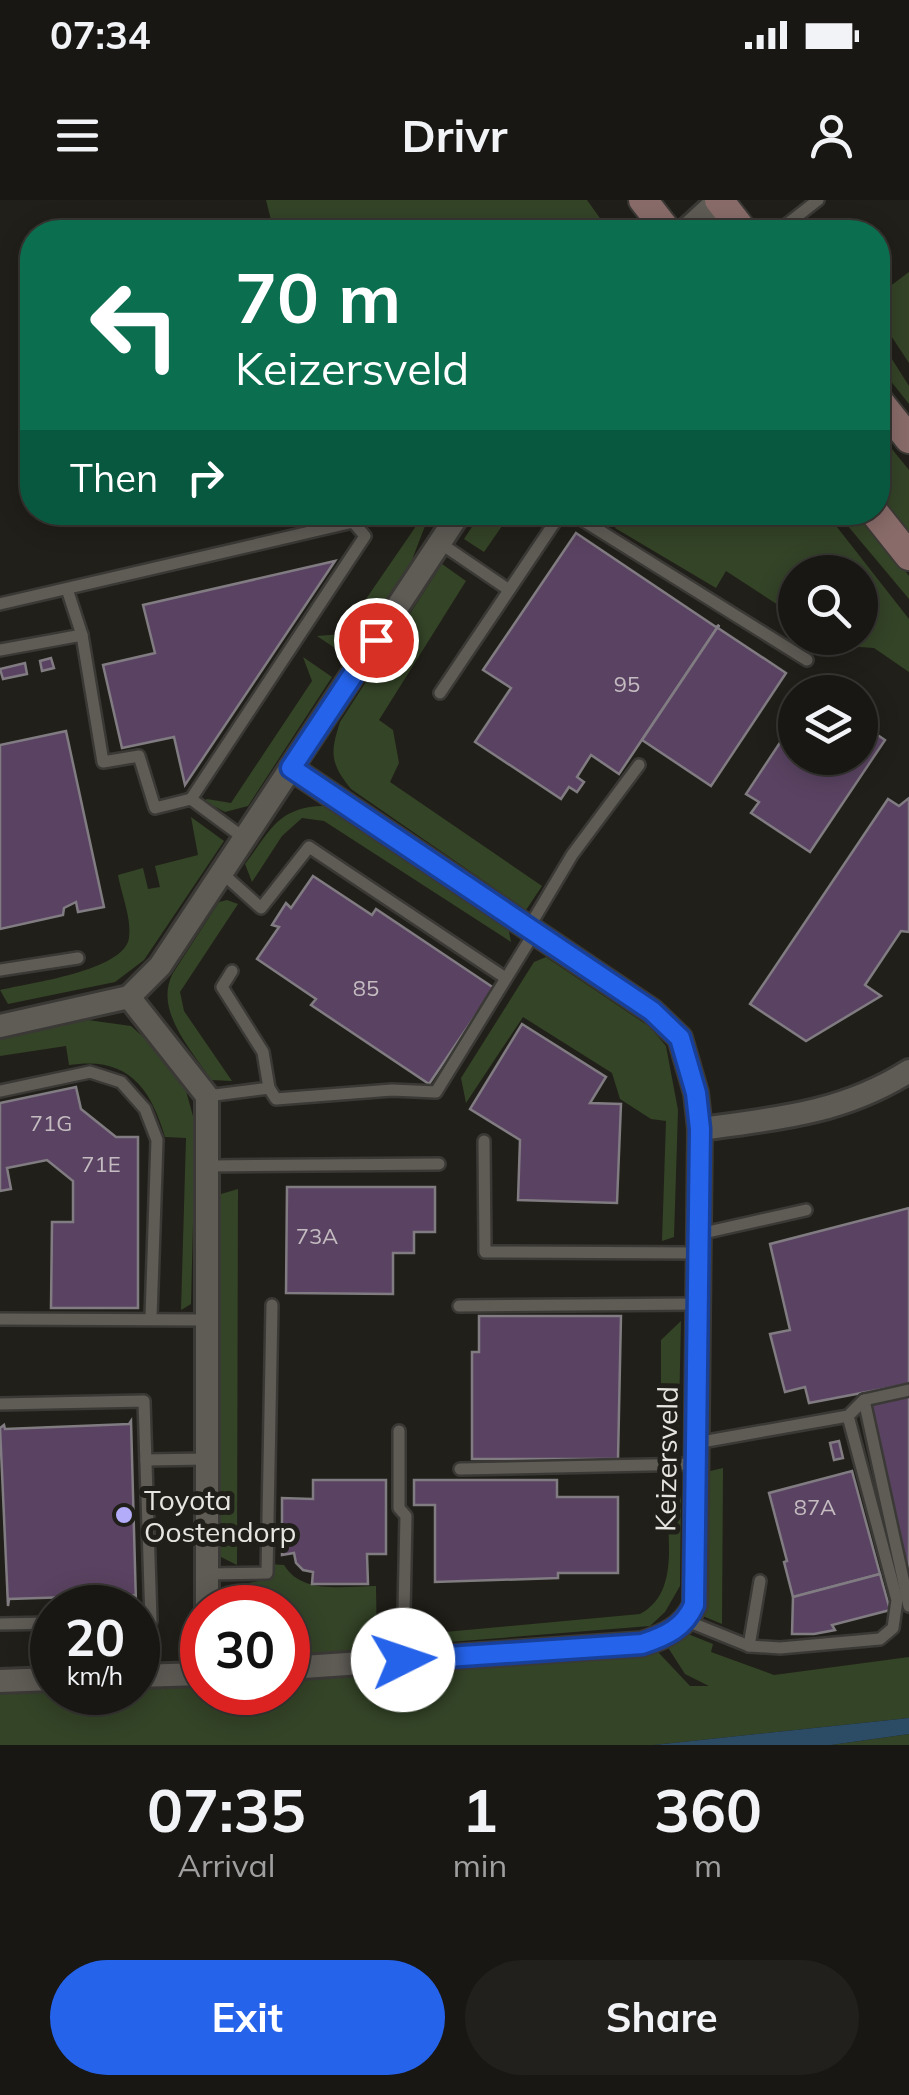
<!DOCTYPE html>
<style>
:root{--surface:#191713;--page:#22201c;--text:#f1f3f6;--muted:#9f9fa0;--line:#373633;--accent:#2563eb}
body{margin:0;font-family:Mulish,sans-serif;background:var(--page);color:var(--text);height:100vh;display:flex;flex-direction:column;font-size:38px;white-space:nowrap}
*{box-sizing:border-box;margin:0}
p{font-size:32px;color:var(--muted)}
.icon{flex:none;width:55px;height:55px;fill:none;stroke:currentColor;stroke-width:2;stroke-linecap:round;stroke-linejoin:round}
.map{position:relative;height:1545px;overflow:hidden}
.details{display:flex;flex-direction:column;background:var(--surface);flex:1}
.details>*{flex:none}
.banner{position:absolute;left:20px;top:20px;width:870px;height:305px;border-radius:40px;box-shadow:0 5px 25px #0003,0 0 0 2px var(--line);background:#0b6e4f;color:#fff;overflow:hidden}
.fabs{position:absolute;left:778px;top:355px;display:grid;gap:20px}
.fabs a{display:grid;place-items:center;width:100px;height:100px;border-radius:50%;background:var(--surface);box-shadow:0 5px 25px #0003,0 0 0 2px var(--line);font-size:50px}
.speed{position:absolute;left:30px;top:1385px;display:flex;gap:20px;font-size:50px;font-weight:700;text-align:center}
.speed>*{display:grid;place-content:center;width:130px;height:130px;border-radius:50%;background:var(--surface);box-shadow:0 5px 25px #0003,0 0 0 2px var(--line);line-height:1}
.speed small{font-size:25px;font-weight:400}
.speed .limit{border:15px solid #d22;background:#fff;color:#111}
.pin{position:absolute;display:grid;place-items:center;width:85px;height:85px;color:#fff;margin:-42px;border:5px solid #fff;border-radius:50%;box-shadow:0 2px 10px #0007}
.me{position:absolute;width:110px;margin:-55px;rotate:86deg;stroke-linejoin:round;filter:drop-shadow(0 0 8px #0008)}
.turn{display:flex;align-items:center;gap:35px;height:210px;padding:0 50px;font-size:45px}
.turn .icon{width:130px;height:130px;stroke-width:2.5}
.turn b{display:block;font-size:70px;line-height:85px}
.then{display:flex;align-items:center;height:95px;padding:0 50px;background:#0003;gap:20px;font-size:38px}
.eta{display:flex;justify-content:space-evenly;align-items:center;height:170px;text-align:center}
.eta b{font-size:60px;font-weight:700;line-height:70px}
.action{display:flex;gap:20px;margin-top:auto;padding:20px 50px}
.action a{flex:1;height:115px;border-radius:60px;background:var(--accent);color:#fff;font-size:40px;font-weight:700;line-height:115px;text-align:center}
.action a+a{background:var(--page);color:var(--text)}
.status{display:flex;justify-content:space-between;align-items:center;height:70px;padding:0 50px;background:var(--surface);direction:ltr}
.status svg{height:28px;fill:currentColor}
header{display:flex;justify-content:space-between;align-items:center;height:130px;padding:0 50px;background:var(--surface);font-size:45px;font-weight:700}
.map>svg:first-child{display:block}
</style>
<div class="status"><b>07:34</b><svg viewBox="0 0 49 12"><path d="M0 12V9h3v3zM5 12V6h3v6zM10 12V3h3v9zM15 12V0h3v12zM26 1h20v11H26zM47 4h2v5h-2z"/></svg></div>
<header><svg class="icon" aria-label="menu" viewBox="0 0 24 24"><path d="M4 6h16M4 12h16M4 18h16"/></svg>Drivr<svg class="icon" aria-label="person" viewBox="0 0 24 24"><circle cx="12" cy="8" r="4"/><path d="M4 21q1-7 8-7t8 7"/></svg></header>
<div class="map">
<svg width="909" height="1545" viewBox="0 0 909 1545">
<rect width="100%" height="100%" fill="#211f19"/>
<g fill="#344427">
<polygon points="266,0 587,0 602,21 602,32 274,32"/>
<polygon points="909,72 909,163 878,116 878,80 885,90"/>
<polygon points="878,137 909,186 909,204 878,165"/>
<polygon points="878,232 909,270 909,335 878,295"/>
<polygon points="425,313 430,313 410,365 347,456 317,436 342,434"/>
<polygon points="481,313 511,313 484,352 464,339"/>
<polygon points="625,313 826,313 909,419 909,472 874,448 845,446 836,439 806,445 810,438 860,438 860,372 795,372 795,416 726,371 716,388 615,328"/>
<polygon points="837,313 861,313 909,376 909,399"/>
<path d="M442,364l24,17 -87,139 14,10 6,33 -9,19 152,104 -16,24 -175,-121c-21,-26 -21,-36 -11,-67z"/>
<polygon points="303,457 332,477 248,606 225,612 204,601 207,599 231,603 312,481"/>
<path d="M323,606l185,120 3,16 -187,-121 -22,-3 -20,18 -30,46 -7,-18c25,-33 33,-57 78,-58z"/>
<path d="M191,617l33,24 -80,119 -29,22 -107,22 -8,-14c29,-7 124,-19 129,-52 3,-19 -8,-45 -11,-63l25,-7 5,21 12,-2 -5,-21 43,-11z"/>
<path d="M227,700l11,4 -58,88 4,19 48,70 -21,-1c-19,-30 -58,-70 -38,-107l46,-71z"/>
<polygon points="546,757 650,827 666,846 678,910 674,1037 662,1041 666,921 651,919 620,899 612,873 523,817 466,903 461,878 534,762"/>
<path d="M88,820l43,6 28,25 24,29 10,36 2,27 -4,161 -10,6 5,-172 -21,-1c-15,-51 -38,-81 -96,-72l-3,-19 -66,10v-18z"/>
<polygon points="238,989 237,1365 221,1357 221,994"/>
<polygon points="681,1121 678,1257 661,1257 661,1140"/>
<polygon points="723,1268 722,1424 698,1414 708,1388 706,1272"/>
<path d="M681,1296l-1,90 -15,26 -15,14 -213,17 -3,-10 206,-19c40,-21 27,-76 27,-116z"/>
<path d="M268,1364l16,1c18,30 61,21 92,21l1,65 -89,3v-46h-66l6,-21 36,-7z"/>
<polygon points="683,1432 713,1444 711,1452 774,1475 909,1457 909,1518 654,1545 0,1545 0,1487 52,1485 52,1492 138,1492 138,1481 202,1478 202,1492 288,1492 288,1474 658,1452 690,1486 709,1486 685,1474 667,1446"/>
<polygon points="909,1534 909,1545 831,1545"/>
</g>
<polygon fill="#2c4b64" points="909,1518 909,1534 831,1545 654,1545"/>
<g fill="#5a4362" stroke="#807c82" stroke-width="2.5">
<polygon points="576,333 716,427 719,425 619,574 591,555 577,577 584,582 577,592 569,587 561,599 475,542 511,488 483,470"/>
<polygon points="335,361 185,585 174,537 122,548 103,465 155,453 143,405"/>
<polygon points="719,425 718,428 786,473 711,586 642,540"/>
<polygon points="51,458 54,468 42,471 40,461"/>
<polygon points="25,463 27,474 3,479 0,469"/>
<polygon points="795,520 795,558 860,558 860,523 885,540 810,652 751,613 759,602 746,594"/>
<polygon points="66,531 104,707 78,712 76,702 64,708 63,715 0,729 0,545"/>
<polygon points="909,598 909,732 901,731 865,785 881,796 806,841 750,804 888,599 899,606"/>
<polygon points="313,676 372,715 376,709 494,788 429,884 311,805 316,799 257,759 279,727 272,725 286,703 291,708"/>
<polygon points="522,824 606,877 590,903 621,904 617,1003 518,1000 520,940 470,909"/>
<polygon points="76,887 81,909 116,937 138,937 138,1108 51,1108 52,1022 73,1022 73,981 47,960 7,968 11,989 0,991 0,903"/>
<polygon points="287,987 435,987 435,1032 414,1032 414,1053 393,1053 393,1094 286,1093"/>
<polygon points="909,1008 909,1184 809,1203 805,1187 785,1192 770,1134 790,1130 770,1044"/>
<polygon points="479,1116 621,1116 618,1259 472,1259 472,1152 479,1152"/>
<polygon points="909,1193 909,1390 867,1202"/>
<polygon points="131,1221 136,1403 134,1395 9,1399 8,1406 0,1228 4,1225 5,1229 129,1224"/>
<polygon points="839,1241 843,1258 834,1260 830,1243"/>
<polygon points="852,1271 880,1374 793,1397 784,1362 787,1361 769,1293"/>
<polygon points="313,1280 386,1280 386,1354 367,1354 368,1384 312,1384 313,1372 303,1370 296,1363 294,1353 282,1355 282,1298 313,1299"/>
<polygon points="414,1280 557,1280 557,1297 618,1297 618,1373 558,1373 558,1378 435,1382 435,1305 414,1305"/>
<polygon points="880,1374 890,1410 832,1425 835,1430 814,1434 792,1434 793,1397"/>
</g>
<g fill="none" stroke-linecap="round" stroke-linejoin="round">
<defs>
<g id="service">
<polyline points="777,32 818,0"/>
<polyline points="561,312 576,316 807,460"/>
<polyline points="440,343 509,390"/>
<polyline points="67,389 82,435 103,562 139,556 155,608 191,599 244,638"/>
<polyline points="0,404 353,322 365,336 191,599"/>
<polyline points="0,450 82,435"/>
<polyline points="440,493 561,313"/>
<polyline points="222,673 261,708 309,647 504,777"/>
<polyline points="528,729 572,655 639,565"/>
<polyline points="0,770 78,758"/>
<polyline points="269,888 276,899 392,890 436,892 534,733"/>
<polyline points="0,891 90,872 121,882 145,909 157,940 151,1117"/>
<polyline points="207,896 269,888 263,852 222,787 232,771"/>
<polyline points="484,941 485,1052 698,1053"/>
<polyline points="208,966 439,964"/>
<polyline points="699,1034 806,1010"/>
<polyline points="459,1106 698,1104"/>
<polyline points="0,1119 208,1120"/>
<polyline points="864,1200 909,1406"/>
<polyline points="0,1204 144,1201 151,1421 138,1421"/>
<polyline points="399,1231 399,1308 406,1316 403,1460"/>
<polyline points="696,1243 848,1216 864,1200 909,1190"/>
<polyline points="146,1260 207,1259"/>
<polyline points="460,1269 696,1264"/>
<polyline points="207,1374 267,1373 272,1105"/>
<polyline points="687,1421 749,1446 780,1448 880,1439 893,1428 897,1400 848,1216"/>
<polyline points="0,1424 52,1423"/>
<polyline points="749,1446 760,1381"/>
</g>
<g id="minor">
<polyline points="684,32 719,0"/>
<polyline points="129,797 207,896 207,1408"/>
<polyline points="0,826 129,797 160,766 460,312"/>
<path d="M700,929c76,-10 143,-16 209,-58"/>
<path d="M288,1468l354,-24c24,-8 42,-16 53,-39l5,-476 -4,-36 -16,-55 -28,-27 -361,-243"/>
<polyline points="138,1476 202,1474"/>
<polyline points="0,1481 52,1479"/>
</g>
<g id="secondary">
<polyline points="643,0 668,32"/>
<polyline points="719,0 744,32"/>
<polyline points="878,200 909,239"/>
<polyline points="874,312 909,356"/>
</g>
</defs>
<use href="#service" stroke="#3b3935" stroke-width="16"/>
<use href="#minor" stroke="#3b3935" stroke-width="28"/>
<use href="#secondary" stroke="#3b3935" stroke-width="32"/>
<use href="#service" stroke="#5f5c56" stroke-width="11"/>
<use href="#minor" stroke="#5f5c56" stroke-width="22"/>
<use href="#secondary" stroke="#896c6a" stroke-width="28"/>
</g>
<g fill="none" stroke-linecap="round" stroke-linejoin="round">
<defs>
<path id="route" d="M376,440l-85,128 361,243 28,27 16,55 4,36 -6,476c-10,23 -28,31 -52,39l-239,16"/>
</defs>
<use href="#route" stroke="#184099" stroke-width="25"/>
<use href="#route" stroke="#2563eb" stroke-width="18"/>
</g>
<circle fill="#b3adf9" stroke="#211f19" stroke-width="4" cx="124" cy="1315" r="10"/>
<g text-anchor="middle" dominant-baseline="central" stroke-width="10" stroke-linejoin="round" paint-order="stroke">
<g font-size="22" fill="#c4bcc1">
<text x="627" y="484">95</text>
<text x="366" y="788">85</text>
<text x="51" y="923">71G</text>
<text x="101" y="964">71E</text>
<text x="317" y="1036">73A</text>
<text x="815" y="1307">87A</text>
</g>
<g font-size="28" fill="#e7e5e1" stroke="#211f19">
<text transform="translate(666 1259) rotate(-89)">Keizersveld</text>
</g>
<g font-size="28" fill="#e7e5e1" stroke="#211f19" text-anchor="start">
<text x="144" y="1299">Toyota<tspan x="144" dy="32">Oostendorp</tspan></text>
</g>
</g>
</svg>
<div class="fabs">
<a><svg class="icon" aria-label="search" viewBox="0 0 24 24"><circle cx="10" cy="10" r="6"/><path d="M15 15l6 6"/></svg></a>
<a><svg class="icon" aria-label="layers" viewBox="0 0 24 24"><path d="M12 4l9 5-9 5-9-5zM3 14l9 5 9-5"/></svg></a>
</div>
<div class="speed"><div>20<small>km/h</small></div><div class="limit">30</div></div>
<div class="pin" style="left:376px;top:440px;background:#d93025"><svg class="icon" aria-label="arrive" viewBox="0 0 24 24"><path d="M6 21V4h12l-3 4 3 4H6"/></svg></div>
<svg class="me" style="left:403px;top:1460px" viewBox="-20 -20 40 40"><circle r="19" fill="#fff"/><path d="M0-13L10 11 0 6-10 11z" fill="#2563eb"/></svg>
<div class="banner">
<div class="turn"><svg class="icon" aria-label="left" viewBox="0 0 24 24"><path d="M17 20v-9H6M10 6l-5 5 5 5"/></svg><div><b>70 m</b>Keizersveld</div></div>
<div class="then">Then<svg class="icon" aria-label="right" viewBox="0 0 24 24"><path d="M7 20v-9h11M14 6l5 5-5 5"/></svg></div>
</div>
</div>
<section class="details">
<div class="eta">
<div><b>07:35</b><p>Arrival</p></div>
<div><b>1</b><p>min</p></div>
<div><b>360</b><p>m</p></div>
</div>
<div class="action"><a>Exit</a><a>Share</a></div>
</section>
